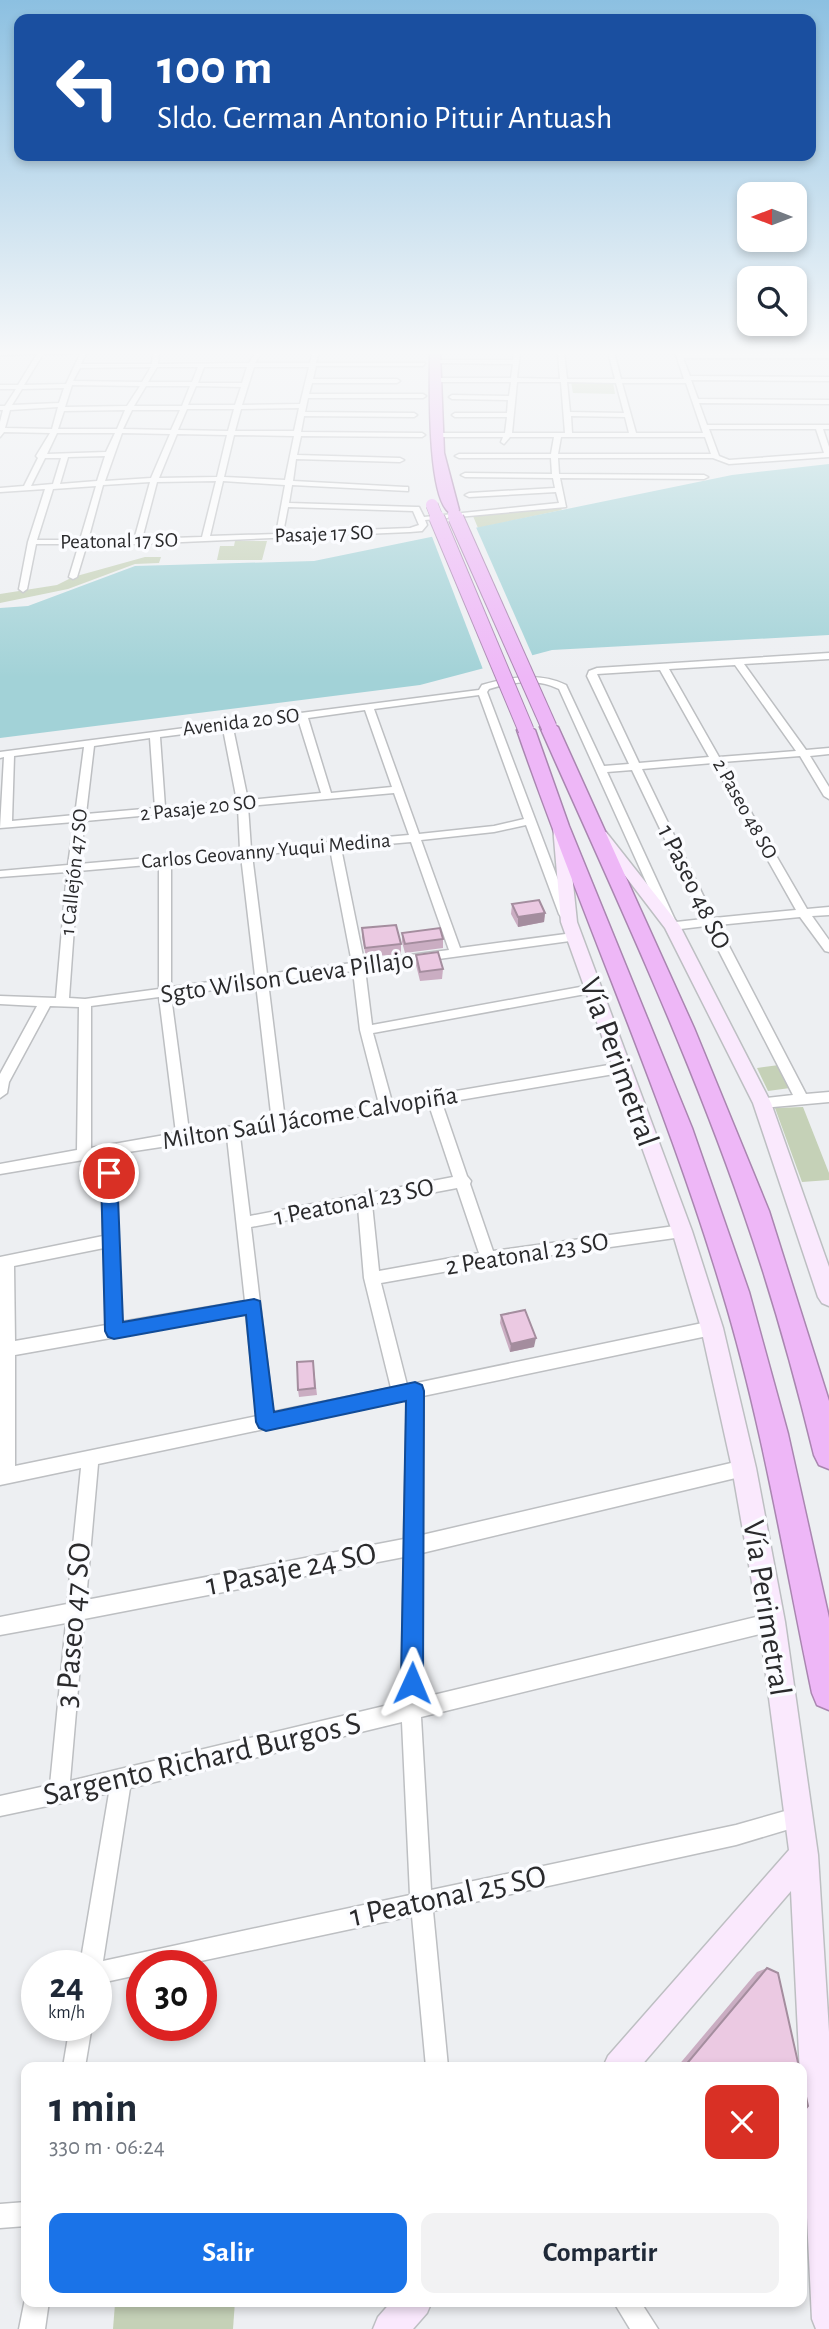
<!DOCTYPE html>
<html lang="es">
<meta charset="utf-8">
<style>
:root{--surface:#fff;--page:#f2f2f3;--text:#1f2937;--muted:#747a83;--accent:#1a73e8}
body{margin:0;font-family:"Alegreya Sans",sans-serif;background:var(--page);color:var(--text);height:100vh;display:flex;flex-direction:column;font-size:26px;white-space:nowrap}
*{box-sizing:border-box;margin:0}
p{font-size:23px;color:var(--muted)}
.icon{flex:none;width:38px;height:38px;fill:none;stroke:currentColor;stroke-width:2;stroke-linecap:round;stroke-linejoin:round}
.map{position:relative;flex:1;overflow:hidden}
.panel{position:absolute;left:21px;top:2062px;width:786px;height:245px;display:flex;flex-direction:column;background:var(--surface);border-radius:14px;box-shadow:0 4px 10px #0003}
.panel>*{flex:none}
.guide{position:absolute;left:14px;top:14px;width:802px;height:147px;border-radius:14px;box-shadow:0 4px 10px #0003;background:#1a4fa0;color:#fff;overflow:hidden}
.needle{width:46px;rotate:270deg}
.buttons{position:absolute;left:737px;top:182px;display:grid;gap:14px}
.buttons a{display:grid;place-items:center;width:70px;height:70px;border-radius:14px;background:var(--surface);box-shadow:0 4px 10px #0003;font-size:35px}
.speed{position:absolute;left:21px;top:1950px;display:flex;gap:14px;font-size:35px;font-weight:700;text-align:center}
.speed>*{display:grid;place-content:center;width:91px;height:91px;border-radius:50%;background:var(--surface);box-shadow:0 4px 10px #0003;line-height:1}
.speed small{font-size:18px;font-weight:400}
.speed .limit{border:10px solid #d22;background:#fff;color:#111}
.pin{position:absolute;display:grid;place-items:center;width:60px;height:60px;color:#fff;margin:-30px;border:4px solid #fff;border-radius:50%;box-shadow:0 2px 7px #0007}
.me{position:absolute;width:77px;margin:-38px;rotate:1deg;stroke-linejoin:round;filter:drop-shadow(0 0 5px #0008)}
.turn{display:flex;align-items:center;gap:24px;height:147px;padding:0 28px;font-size:32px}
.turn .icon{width:91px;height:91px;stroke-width:2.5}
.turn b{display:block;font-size:49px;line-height:60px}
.round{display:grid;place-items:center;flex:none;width:74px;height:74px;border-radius:14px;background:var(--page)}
.summary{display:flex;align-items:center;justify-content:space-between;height:119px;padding:0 28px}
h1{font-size:42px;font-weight:700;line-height:52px}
.button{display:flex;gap:14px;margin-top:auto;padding:14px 28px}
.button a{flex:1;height:80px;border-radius:14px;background:var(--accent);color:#fff;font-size:28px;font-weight:700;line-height:80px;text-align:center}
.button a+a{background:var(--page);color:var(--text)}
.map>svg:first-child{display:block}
</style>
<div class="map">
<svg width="829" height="2329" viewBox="0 0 829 2329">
<rect width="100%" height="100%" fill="#edeff2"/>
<g fill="#c5d1b7">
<polygon points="571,382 613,382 615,394 573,393"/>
<polygon points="560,507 562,510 478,528 473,516"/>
<polygon points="235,541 267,541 262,560 217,560 220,546 234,546"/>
<polygon points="145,557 161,557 159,563 135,564 68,589 0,603 0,594 57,585 73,577"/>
<polygon points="779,1065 790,1088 768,1091 757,1068"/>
<polygon points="803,1107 829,1173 829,1180 802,1182 775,1108"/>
<polygon points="148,2301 235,2301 233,2329 113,2329 115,2304"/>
</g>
<polygon fill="#a2d2d7" points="829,464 829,635 552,650 420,685 0,738 0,608 28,606 135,566 314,561 732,475"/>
<polygon fill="#edeff2" points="475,525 534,659 484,672 431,534"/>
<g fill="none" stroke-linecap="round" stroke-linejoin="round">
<defs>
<g id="street">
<path d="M0,352h72l-3,2h-26l-19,31 42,-1 15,-32h6l-6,12h71l1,-12h6l-1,12 91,-1 7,-11h6l-7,11h55l3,-11h6l-3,11h109l-2,3h-107l-3,13h84l3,2 -3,2h-85l-3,11h114l3,2 -3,2h-115l-3,14 109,1 3,2 -3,2 -110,-1 -3,16 121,1 3,2 -3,2 -121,-1 -4,19 103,3 4,2 -4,2 -104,-3 -3,22 112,6h3v4l-116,-6 -3,18 127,4h3l5,10 135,-14 -3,-11 -87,5 -4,-2 4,-2 86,-5 -2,-10 -88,-1 -4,-2 4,-2 87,1 -1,-16h-92l-4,-2 4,-2h92l3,-17h-44l-6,7 -3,-2 2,-5h-66l-3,-2 3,-2h68l2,-16h-52l-3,-2 3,-2h52l1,-13 -56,-1 -3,-2 3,-2 57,1 2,-14h-75l-3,-2 3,-2h75l2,-14 -78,-1 -2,-3h80l1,-8h6l-3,26 43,1 -2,-27h6l3,27h48l-7,-27h6l7,27h63l-9,-27h6l1,2h147v4h-146l7,18 139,1v4l-138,-1 7,19 131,1v4l-130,-1 8,22h122v4h-6l6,18v10l-100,7 -16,-6h-155l1,16 145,1 4,2 -4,2 -144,-1 6,29 -141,13 2,5 -5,6 -12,1 -273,12h-50l-10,33 -4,2 -4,-2 10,-33h-43l-9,45 -4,3 -4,-3 9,-47 17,-53 -45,3v-4l24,-2 14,-28 -2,-2 14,-23 -46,-1 -4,5v-15l3,-12h-3v-4h5l11,-17h-16v-4h18l19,-31 -37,1zM151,367l-9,15 -69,-1 7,-13zM157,367h41l-6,15h-44zM204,367h43l-5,16h-44zM254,367h55l-9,37 -58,1zM517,382h44l4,51h-53zM567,382l49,1 8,30 -54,-1zM622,383h64l17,50h-67zM72,385l68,1 -13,20 -62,1zM146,386h44l-8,20h-48zM196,386l45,1 -6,18h-47zM64,388l-5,15 -47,2 10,-16zM58,407l-6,22 -47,-1 5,-18zM299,408l-5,23h-59l6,-22zM187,409h47l-6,22 -50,-1zM125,410l-8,19h-59l6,-18zM132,410h48l-9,20 -48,-1zM571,416l54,1 4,16h-57zM709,429h107l8,24 -95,7 -10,-4zM57,433h58l-9,19 -59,2zM122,433l48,1 -19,44 -46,3zM177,434l50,1 -10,42 -58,1zM234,435l60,1 -9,44 -61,-3zM561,437h144l6,17h-153zM105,456l-8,25 -37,3 8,-27zM45,458h16l-8,26 -22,2zM216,481l-14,56 -60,2 15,-57zM223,481l62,4 -9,49 -66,2zM150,482l-16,58h-46l15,-55zM96,486l-16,54h-43l16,-51zM288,507l125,4 6,14 -9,3 -127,5z"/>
<path d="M829,653v6l-85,5 62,86 23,-2v6l-19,2 19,31v12l-5,-3 -24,-40 -78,6 85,147 22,-2v8l-17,1 17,24v12l-4,-1 -25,-34 -82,8 88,169 23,-2v10l-67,6 -5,-1 -2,-4 2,-4 36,-4 -87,-169 -34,4 -6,-4 -107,-237c-21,-11 -48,-7 -70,0l-2,3 84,222 -2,3h-8l-2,-3 -33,-89 -32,7 -73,8 39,108 113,-15 6,4 -2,3 -212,29 7,56 219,-40 6,4 -6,4 -218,40 19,69 228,-39 7,5 -7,5 -178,30 25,73 4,5 -1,3 23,67 189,-26 5,2 2,4 -2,4 -5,2 -194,27 -107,19 26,102 305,-64 6,2 2,5 -2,5 -6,2 -289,61 -1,139 322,-75 6,2 2,6 -2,6 -6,2 -322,77 -1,145 351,-85 7,2 2,7 -2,7 -7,2 -351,86 10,173 305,-65 63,-18 7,3 3,7 -3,7 -70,21 -303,66 15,156h-22l-14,-151 -230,49h-40v9l-46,10v-19h-16l29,-172 -109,23v-20l50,-11 16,-162 -66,12v-18l67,-13 14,-136 -81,17v-228l103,-21 -2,-79 -101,17v-10l77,-14 2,-143 -29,-1 -41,76 -2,11 -7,5v-24l37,-68 -37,-2v-8l56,2 11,-126 -67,5v-6l68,-6 6,-43 -74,6 4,-71 -4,1v-6l479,-62 3,-5c27,-8 58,-13 84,0l38,81 25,-2 -42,-88 2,-5 8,-3zM735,665l61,86 -77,6 -50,-88zM660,670l49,87 -70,6 -42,-89zM479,695l45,124 -30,7 -75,8 -45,-125zM365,710l27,77 -61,6 -23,-75zM298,719l23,74 -73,7 -15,-72zM223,729l14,72 -72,6 -5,-70zM150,738l5,70 -69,6 8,-68zM84,747l-9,68 -63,6 2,-65zM713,763l83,147 -82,8 -72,-149zM632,770l71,149 -27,3 -69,-150zM394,793l15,42 -158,14 -3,-43zM238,807l2,43 -161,14 6,-43zM411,842l38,108 -85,11 -23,-113zM330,849l22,114 -85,11 -15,-119zM241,856l14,120 -84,11v-124zM159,864v125l-74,10 -16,-1 9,-127zM353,971l7,59 19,74 -94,16 -17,-138zM256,984l16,138 -83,9 -18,-135zM159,997l17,136 -85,15v-142zM429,1105l24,72 -203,39 -10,-80zM227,1137l18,164 -124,21 -6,-168zM457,1188l22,65 -100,18 -7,-67zM358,1207l6,71 27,110 -118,24 -22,-185zM104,1248l2,77 -91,16 -1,-75zM246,1314l11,102 -242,50v-111zM407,1399l-3,140 -318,61 12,-136zM404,1557l-3,145 -331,79 14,-162zM402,1722l8,173 -307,66 27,-173z"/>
<polygon points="70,2025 92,2025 85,2067 63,2067"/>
<polygon points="26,2202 26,2226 0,2228 0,2204"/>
<polygon points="26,2294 26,2301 49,2301 45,2329 19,2329"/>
<polygon points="613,2301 640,2301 658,2329 630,2329"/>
</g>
<g id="secondary">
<polygon points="560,822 567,826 577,922 692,1231 723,1328 756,1468 785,1622 818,1855 829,2032 829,2329 816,2329 812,2319 791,1891 640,2067 603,2067 608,2056 789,1850 759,1622 732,1468 701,1328 672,1231 561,922 553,826"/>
<polygon points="601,831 606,832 680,926 771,1103 829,1267 829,1306 822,1303 818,1297 753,1103 665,928 594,835"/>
<polygon points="392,2301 432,2301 427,2313 413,2329 373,2329 378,2317"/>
</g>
<g id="highway">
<path d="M430,352h10l4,101 15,57 -7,4c-26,-9 -22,-136 -22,-162z"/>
<path d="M549,722l9,5 136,301 75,183 60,190v68l-10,-4 -5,-10c-20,-82 -43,-164 -71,-244 -57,-165 -132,-324 -203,-484z"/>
<path d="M526,725l9,5 34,96 123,302 57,164 39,142 41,184v92l-12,-5 -5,-12c-28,-134 -50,-271 -90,-402 -57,-191 -140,-373 -205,-561z"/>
</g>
</defs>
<use href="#street" stroke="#bdbfc2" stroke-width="3"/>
<use href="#secondary" stroke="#bdbfc2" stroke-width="3"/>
<use href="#highway" stroke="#a986b0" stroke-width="3"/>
<use href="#street" fill="#fff" fill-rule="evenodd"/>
<use href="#secondary" fill="#fae9fd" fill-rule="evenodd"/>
<use href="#highway" fill="#eeb7f7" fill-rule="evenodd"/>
<defs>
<g id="highway-bridge-far1">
<polyline points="432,505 438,520"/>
<polyline points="454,514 457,520"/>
</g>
<g id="highway-bridge">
<polyline points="437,518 526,730"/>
<polyline points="456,518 549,727"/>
</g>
</defs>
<use href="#highway-bridge-far1" stroke="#a986b0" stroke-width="13" stroke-linecap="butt"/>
<use href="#highway-bridge" stroke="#a986b0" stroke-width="17" stroke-linecap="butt"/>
<use href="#highway-bridge-far1" stroke="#eeb7f7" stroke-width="12"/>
<use href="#highway-bridge" stroke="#eeb7f7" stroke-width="15"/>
</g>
<g fill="#caadc2">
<polygon points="512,904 545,913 544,922 518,927 511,914"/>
<polygon points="362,928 401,944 401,954 366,957 362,937"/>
<polygon points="402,933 443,939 443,948 405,953 402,942"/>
<polygon points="416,955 443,969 442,979 420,981 416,965"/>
<polygon points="501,1315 534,1347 510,1352 500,1323"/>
<polygon points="313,1361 317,1395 299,1397 298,1390"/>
<polygon points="767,1968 799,2067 677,2067 757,1972"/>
</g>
<g fill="#a48d9e">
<polygon points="545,913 544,922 518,927 518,917"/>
<polygon points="536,1338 534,1347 510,1352 511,1344"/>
</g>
<g fill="#ebc9e2" stroke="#a48d9e" stroke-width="2">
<polygon points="539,900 545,913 518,917 512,904"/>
<polygon points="396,925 401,944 365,948 362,928"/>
<polygon points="440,928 443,939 405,944 402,933"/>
<polygon points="438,952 443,969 420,972 416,955"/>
<polygon points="525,1310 536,1338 511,1344 501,1315"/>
<polygon points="313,1361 315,1388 298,1390 297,1362"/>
<polygon points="767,1968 778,1973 799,2067 684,2067"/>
<polygon points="802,2078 808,2106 802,2113"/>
</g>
<linearGradient id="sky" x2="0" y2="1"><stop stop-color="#8cc0e1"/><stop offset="0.52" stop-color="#f7f8f9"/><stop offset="1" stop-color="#f7f8f9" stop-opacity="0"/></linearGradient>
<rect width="829" height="678" fill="url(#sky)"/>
<polygon fill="#1a73e8" stroke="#114b97" stroke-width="2" points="109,1167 117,1173 123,1322 254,1299 260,1301 274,1412 415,1382 422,1385 424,1391 423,1683 419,1691 412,1694 404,1691 401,1683 406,1401 266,1431 259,1428 256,1422 246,1315 114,1339 108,1337 105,1331 101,1173"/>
<g text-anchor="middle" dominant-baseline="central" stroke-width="7" stroke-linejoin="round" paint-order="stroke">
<g font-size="21" fill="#2a2a2c" stroke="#fbfcff">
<text transform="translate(324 534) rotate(-2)">Pasaje 17 SO</text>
<text transform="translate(119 541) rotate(-1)">Peatonal 17 SO</text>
<text transform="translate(241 722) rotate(-7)">Avenida 20 SO</text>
<text transform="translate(198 808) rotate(-6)">2 Pasaje 20 SO</text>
<text transform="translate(745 809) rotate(61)">2 Paseo 48 SO</text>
<text transform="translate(266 851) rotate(-5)">Carlos Geovanny Yuqui Medina</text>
<text transform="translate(74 872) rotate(-84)">1 Callejón 47 SO</text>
</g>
<g font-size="26" fill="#2a2a2c" stroke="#fbfcff">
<text transform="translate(694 887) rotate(64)">1 Paseo 48 SO</text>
<text transform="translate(287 977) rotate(-8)">Sgto Wilson Cueva Pillajo</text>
<text transform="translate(310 1118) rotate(-9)">Milton Saúl Jácome Calvopiña</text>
<text transform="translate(354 1202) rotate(-11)">1 Peatonal 23 SO</text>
<text transform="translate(527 1254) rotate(-9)">2 Peatonal 23 SO</text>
</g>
<g font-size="32" fill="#2a2a2c" stroke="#fbfcff">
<text transform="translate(619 1062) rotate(70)">Vía Perimetral</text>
<text transform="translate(291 1569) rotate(-11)">1 Pasaje 24 SO</text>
<text transform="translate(767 1608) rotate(81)">Vía Perimetral</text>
<text transform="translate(73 1625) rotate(-85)">3 Paseo 47 SO</text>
<text transform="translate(202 1759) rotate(-13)">Sargento Richard Burgos S</text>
<text transform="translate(448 1896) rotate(-12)">1 Peatonal 25 SO</text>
</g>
</g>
</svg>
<div class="buttons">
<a><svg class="needle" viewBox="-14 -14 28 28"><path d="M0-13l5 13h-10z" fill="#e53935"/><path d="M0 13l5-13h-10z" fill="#747a83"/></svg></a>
<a><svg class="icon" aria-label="search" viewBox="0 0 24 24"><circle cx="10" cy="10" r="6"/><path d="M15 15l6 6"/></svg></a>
</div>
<div class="speed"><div>24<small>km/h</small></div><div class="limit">30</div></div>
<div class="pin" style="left:109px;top:1173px;background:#d93025"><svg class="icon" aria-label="arrive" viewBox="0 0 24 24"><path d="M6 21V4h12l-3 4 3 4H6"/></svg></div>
<svg class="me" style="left:412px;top:1683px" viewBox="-20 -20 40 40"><path d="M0-17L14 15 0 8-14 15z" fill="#1a73e8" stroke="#fff" stroke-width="4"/></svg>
<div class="guide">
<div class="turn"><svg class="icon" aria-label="left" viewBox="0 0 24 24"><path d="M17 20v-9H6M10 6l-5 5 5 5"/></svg><div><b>100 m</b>Sldo. German Antonio Pituir Antuash</div></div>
</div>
<section class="panel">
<div class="summary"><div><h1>1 min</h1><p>330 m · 06:24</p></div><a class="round" style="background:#d93025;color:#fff"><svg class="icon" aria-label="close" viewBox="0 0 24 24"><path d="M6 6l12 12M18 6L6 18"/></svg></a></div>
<div class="button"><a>Salir</a><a>Compartir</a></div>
</section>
</div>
